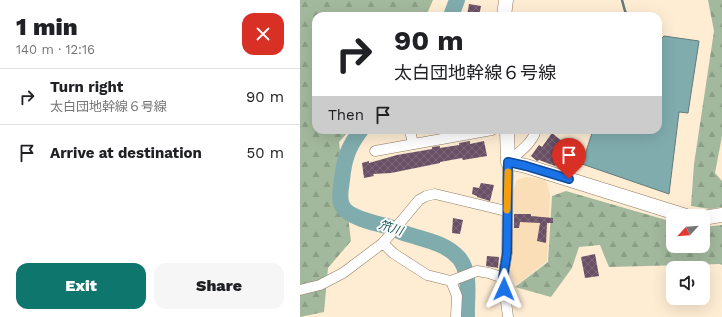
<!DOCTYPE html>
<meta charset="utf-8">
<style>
:root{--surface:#fff;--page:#f6f6f6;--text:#202124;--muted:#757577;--line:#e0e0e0;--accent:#0f766e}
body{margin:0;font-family:"Work Sans","Noto Sans JP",sans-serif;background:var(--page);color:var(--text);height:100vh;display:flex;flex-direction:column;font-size:15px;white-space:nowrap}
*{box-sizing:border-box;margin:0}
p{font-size:13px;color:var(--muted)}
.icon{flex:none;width:22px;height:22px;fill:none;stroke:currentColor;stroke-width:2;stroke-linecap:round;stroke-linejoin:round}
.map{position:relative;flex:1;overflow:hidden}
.side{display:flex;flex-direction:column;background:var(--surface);width:300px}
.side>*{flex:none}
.guide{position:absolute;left:12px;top:12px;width:350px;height:122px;border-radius:12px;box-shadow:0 4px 16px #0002;background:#fff;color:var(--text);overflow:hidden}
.needle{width:26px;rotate:244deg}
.tools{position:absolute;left:366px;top:209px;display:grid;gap:8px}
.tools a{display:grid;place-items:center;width:44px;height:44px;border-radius:8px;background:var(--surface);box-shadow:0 4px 16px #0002;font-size:20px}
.pin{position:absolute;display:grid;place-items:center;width:34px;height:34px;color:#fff;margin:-41px -17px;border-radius:50% 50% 50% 0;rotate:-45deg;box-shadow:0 0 4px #0007}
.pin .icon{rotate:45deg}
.me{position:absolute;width:44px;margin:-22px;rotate:1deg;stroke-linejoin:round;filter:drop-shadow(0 0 3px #0008)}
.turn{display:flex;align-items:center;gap:14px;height:84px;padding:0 16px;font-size:18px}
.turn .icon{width:52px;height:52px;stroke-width:2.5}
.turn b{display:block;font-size:28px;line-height:34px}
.then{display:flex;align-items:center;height:38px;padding:0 16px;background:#0003;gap:8px;font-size:15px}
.round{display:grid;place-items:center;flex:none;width:42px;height:42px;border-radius:12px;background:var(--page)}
.overview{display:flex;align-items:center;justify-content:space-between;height:68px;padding:0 16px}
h1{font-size:24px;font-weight:800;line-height:30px}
.primary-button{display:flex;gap:8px;margin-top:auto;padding:8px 16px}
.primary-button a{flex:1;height:46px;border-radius:12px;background:var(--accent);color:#fff;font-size:16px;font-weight:800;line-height:46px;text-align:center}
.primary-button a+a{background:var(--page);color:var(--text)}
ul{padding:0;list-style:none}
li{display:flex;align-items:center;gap:12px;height:56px;padding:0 16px;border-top:1px solid var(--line)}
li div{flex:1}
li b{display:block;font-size:15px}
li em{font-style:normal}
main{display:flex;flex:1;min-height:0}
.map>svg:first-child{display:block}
</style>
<main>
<section class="side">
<div class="overview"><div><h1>1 min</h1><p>140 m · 12:16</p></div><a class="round" style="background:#d93025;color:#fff"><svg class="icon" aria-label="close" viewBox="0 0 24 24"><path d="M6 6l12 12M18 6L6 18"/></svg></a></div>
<ul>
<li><svg class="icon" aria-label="right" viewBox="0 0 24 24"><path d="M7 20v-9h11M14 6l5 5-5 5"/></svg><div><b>Turn right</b><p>太白団地幹線６号線</p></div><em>90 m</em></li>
<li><svg class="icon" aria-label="arrive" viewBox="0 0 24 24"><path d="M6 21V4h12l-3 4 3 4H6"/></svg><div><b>Arrive at destination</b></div><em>50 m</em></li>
</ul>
<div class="primary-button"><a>Exit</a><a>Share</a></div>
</section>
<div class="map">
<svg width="422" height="317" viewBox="0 0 422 317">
<defs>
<pattern id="forest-firs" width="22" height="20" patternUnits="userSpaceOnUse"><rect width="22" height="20" fill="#a3b99d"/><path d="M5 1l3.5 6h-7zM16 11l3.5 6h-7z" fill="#8b9e86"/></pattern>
<pattern id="building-cross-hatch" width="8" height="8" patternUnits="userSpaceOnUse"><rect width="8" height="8" fill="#6a5066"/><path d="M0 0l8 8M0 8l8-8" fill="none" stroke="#7e6a79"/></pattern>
</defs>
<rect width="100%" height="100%" fill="#feecd3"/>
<polygon fill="#f9deb8" points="226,177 246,180 250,195 247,261 218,284 211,275 210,234 212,195 217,180"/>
<g fill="url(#forest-firs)">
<polygon points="0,0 133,0 126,16 16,16 16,130 50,130 39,142 51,241 28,268 24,312 0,317"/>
<polygon points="408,0 422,0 422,136 415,173 422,181 422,207 410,209 391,206 394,164 414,31"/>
<polygon points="266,191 373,222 373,246 403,246 403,227 422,225 422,265 420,264 309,267 300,245 279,247 272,268 251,297 215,287 248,262 252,196"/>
</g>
<polygon fill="#81acae" stroke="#607c7b" points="364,36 399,41 388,113 379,112 369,194 282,164 293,130 358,130 358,42"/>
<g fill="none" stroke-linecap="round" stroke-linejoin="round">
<polyline stroke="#607c7b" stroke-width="2.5" points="322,0 325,11 328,16"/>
<g stroke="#81acae" stroke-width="16">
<polyline points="151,16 157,0"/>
<path d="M61,130c-13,17 -17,29 -19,50 -1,8 -4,20 1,27 6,11 35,17 47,20 6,2 11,6 17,7 18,6 39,9 52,24 13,16 7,40 8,59"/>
</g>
</g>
<g fill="url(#building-cross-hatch)">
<polygon points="169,4 181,6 179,16 167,16"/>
<polygon points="252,133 262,141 254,154 261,158 255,166 239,160 237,161 231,156 239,145 242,147"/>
<polygon points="170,141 170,144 184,141 187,156 163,160 162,158 140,162 140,163 91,173 73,174 74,176 64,178 62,163 69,161 69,163 97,155 132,149 132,147 140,146 140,148 159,145 159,143"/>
<polygon points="181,183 194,185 190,201 177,197 177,196 172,194 173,187 179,188"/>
<polygon points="214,214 231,214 231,216 253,218 253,223 247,223 246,243 237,241 240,223 220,222 219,228 214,228"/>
<polygon points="153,218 163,220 160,234 152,233"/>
<polygon points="295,254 299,276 285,278 281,257"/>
<polygon points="187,256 199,257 198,268 186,266"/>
</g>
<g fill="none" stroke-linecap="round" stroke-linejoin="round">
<defs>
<g id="street">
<polyline points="110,130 113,144"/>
<polyline points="75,151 192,130"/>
<polyline points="83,243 119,200 126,196 135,194 206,211"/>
<polyline points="151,281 177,271 189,273 203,278"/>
<polyline points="0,290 20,285 43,273 83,243 93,253 127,275 151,281 157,296 156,317"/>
<path d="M208,317l-5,-39 4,-25 1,-91c10,-9 24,-18 28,-32"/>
</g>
<g id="secondary">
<polyline points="204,16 206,0"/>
<polyline points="207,130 208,162 226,166 386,216"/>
<polyline points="403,218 422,215"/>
</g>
</defs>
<use href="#street" stroke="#907c60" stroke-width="11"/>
<use href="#secondary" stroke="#907c60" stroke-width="15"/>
<use href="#street" stroke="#fff" stroke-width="10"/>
<use href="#secondary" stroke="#fff" stroke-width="14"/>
</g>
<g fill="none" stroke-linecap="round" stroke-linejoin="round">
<defs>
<polyline id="route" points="204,289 203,278 207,253 208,162 226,166 269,179"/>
</defs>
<use href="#route" stroke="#114b97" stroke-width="10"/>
<use href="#route" stroke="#1a73e8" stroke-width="7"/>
<polyline stroke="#f59e0b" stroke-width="7" points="207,210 208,172"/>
</g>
<g text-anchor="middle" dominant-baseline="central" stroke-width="4" stroke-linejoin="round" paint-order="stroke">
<g font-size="12" font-style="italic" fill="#145355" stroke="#fbfcfb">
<text transform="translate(91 228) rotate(18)">笊川</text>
</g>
</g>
</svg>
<div class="tools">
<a><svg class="needle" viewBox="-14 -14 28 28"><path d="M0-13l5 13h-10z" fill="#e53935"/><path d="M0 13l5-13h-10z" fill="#757577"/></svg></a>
<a><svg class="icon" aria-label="sound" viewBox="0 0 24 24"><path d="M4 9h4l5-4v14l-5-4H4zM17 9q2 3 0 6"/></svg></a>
</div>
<div class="pin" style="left:269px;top:179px;background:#d93025"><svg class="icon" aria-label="arrive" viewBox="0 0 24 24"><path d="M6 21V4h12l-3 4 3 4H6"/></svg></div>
<svg class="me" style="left:204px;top:289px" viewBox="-20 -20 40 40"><path d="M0-17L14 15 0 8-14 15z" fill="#1a73e8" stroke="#fff" stroke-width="4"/></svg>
<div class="guide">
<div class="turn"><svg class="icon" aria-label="right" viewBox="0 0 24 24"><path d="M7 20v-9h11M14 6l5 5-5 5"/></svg><div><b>90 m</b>太白団地幹線６号線</div></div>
<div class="then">Then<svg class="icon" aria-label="arrive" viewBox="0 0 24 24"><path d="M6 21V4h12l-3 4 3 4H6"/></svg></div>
</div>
</div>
</main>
